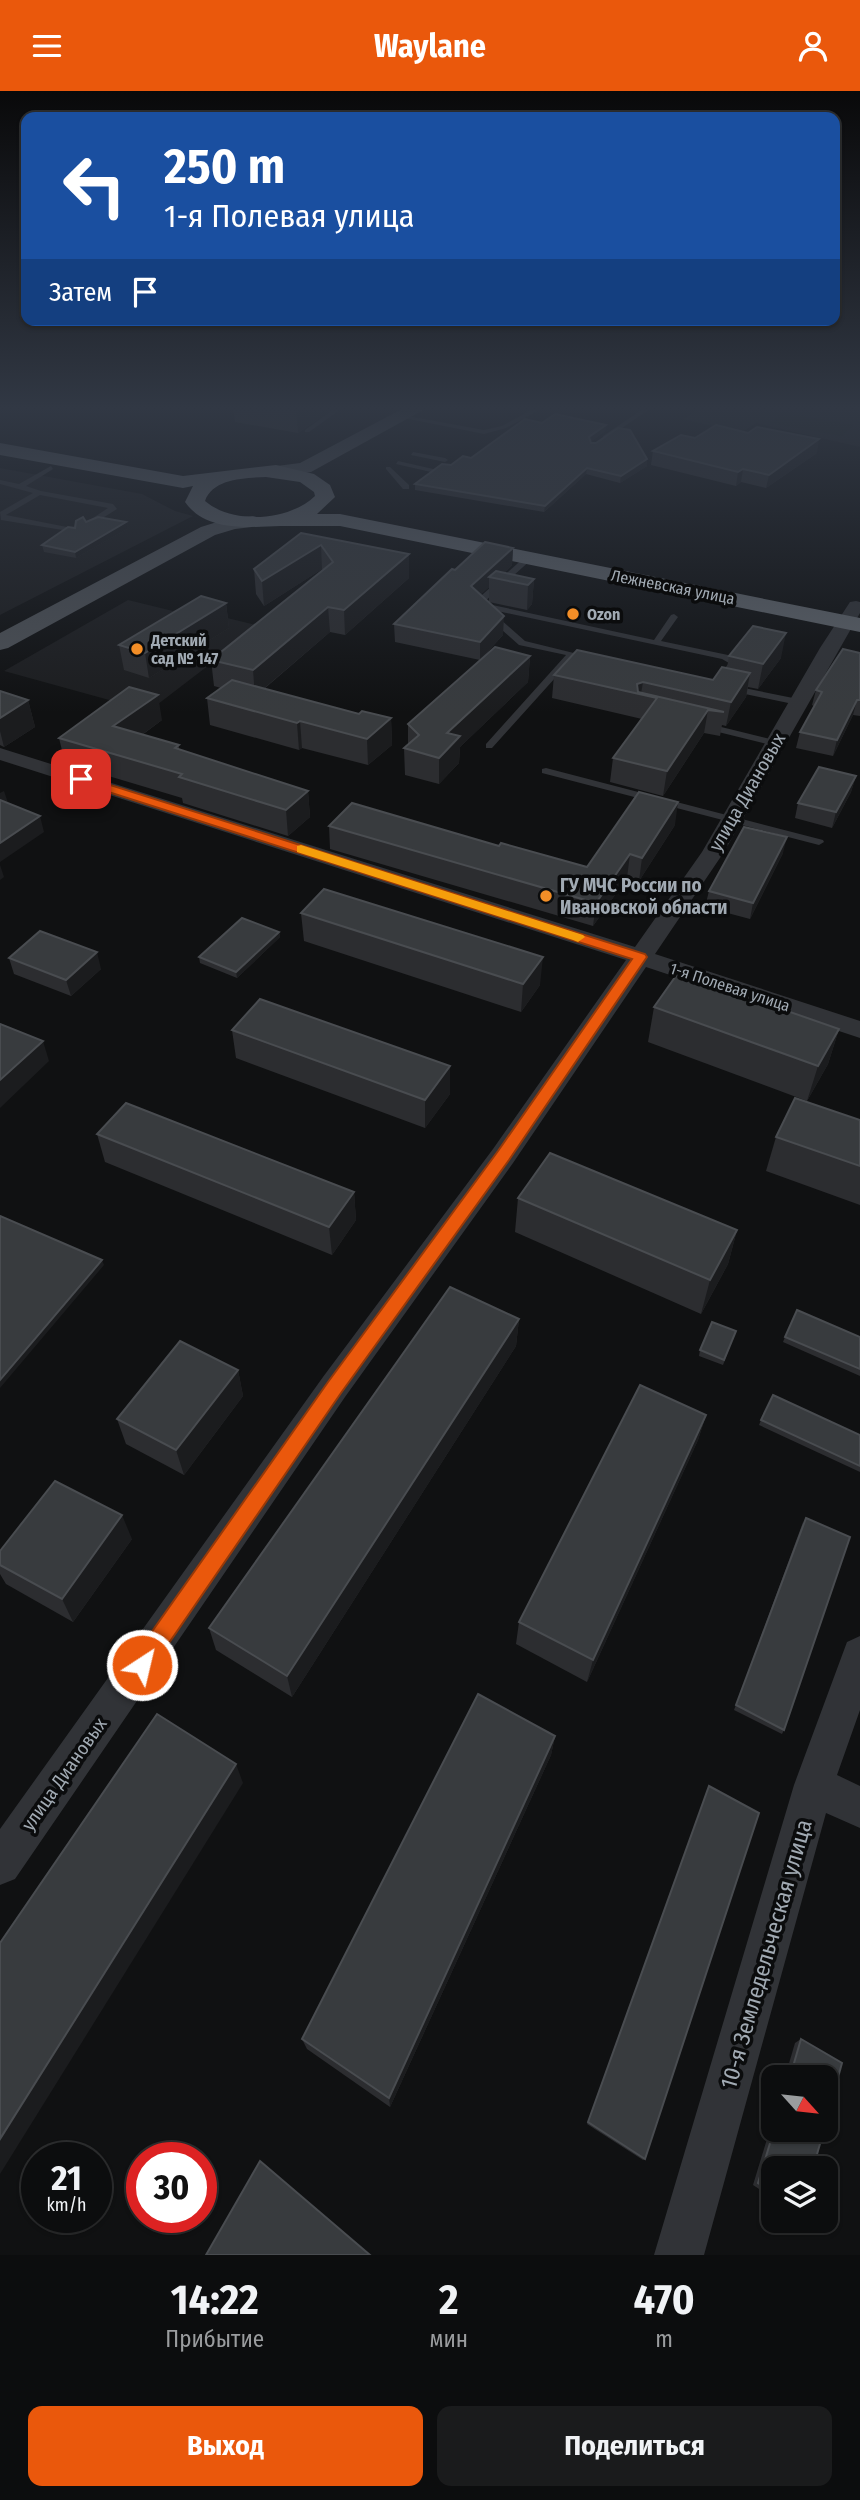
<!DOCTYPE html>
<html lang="ru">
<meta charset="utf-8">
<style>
:root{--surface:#0c0d0e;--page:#1a1b1c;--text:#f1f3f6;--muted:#9a9c9e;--line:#2c2d2e;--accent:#ea580c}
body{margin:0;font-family:"Fira Sans Condensed",sans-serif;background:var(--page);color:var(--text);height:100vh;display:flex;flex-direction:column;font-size:26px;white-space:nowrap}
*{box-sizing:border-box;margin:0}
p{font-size:23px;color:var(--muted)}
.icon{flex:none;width:38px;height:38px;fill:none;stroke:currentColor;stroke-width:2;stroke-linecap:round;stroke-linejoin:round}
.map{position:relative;height:2164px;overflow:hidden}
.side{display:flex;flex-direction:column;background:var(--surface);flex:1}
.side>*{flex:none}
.banner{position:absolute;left:21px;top:21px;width:819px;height:214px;border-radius:14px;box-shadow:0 2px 5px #0004,0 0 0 2px var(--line);background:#1a4fa0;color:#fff;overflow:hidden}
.needle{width:46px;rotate:117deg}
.controls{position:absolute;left:761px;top:1974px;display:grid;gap:14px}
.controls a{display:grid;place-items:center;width:77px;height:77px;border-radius:14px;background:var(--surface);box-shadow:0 2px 5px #0004,0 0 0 2px var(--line);font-size:35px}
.speed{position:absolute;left:21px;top:2051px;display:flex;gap:14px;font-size:35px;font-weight:700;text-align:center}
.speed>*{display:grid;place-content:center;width:91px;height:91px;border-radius:50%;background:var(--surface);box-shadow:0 2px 5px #0004,0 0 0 2px var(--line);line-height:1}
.speed small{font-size:18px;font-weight:400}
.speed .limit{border:10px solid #d22;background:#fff;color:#111}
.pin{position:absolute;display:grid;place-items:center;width:60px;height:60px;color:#fff;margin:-30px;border-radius:14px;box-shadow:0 4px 10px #0006}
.me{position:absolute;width:77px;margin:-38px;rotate:35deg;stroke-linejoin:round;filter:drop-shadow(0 0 5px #0008)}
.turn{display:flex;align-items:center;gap:24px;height:147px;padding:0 28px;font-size:32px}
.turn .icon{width:91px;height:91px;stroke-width:2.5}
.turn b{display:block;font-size:49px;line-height:60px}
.then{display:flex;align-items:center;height:66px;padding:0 28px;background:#0003;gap:14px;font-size:26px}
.eta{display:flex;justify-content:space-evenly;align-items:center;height:119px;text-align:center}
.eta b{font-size:42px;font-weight:700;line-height:49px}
.cta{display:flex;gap:14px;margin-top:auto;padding:14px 28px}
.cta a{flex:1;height:80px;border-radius:14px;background:var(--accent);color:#fff;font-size:28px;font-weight:700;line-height:80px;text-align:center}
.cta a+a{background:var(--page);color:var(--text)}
header{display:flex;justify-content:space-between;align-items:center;height:91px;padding:0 28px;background:var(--accent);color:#fff;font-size:32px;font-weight:700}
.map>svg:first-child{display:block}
</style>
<header><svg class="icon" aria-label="menu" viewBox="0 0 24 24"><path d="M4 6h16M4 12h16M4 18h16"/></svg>Waylane<svg class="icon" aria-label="person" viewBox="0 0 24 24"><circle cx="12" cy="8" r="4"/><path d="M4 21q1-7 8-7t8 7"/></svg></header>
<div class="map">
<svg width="860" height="2164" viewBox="0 0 860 2164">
<rect width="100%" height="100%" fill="#101112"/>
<g fill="#1c1d1f">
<polygon points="700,318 860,318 860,356 756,332 741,342 683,328"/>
<polygon points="0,377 142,403 175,420 193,425 0,524"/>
<polygon points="128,509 173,520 182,516 260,535 149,620 4,580"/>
</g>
<polygon fill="#171c17" points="783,322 853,334 842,345 771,332"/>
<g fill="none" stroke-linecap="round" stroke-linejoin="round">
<g fill="#313337" fill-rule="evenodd">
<polygon points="334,318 341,318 309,341 305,341 305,339"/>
<polygon points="533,318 541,318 506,337 484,343 399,326 402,324 484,339 502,335"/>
<polygon points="643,318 650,318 607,347 603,347 603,345"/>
<polygon points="413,361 445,367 448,369 445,371 411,364"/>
<polygon points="398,370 433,378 434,379 431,381 396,373"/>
<polygon points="51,375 53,378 26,395 41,400 113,413 117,418 90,435 87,435 87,431 108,417 40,404 6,424 72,437 75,437 75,441 1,429 0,421 33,402 0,393 0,389 19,393"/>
<polygon points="386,376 390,376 409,394 409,398 403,398 386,378"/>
<polygon points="526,465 533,467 483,512 654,549 671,524 674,523 678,526 661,550 728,564 738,572 726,584 722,581 729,572 722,568 474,515 474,511"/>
<polygon points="486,521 492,521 525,550 594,567 590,570 574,566 492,657 486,657 486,653 566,564 519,554 486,525"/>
<polygon points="729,594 798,608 803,611 798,614 726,599 724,597"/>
<polygon points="705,632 778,650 780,652 775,655 702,637 700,635"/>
<polygon points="546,677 823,749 824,751 819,754 542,682 542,678"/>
</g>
<g fill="#313337" fill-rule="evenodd">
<polygon points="856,510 860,511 860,522 724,761 655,863 860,930 860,947 646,876 513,1072 345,1306 15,1788 0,1794 0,1738 323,1286 493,1058 626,869 0,669 0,657 635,856 702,761 820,557 850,511"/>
<polygon points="860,1545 860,1619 837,1684 860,1695 860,1737 826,1722 704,2164 654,2164 794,1694 847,1551"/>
</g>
<g fill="#4d5156" fill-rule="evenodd">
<polygon points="402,318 425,318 311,381 276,386 266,380 269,376 300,372"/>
<polygon points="253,425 260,427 263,431 260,435 235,438 215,444 8,557 0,559 0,542 201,436 233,426"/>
</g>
<path fill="#5d6268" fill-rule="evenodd" d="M0,352l183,33 93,-11 38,9 16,11 5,12 -18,17h23l520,104v14l-520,-106c-20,0 -40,0 -60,0 -32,1 -74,6 -95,-24l8,-16 -10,2 -183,-33zM266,386l34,5 14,10 1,4c-26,25 -82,29 -110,5 8,-23 41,-23 61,-24z"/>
</g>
<g fill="#2c2d30">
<polygon points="233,318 333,318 298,342 235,331"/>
<polygon points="542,332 606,334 605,340 590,351 591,352 647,375 620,392 586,383 544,421 415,399 415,393 451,374 471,367"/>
<polygon points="748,342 817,362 766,397 741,391 736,395 651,374 653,360 695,347"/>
<polygon points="86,431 127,438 76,467 44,461 42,454"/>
<polygon points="301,442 409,463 409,487 345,544 330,541 264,598 359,623 391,627 392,654 368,674 302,657 299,659 210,634 207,607 221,597 214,595 211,569 323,479 322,478 264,515 256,503 254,478"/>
<polygon points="513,457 512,474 504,482 534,488 532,513 527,519 489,511 489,496 480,504 503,544 480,569 395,551 394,533 455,479"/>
<polygon points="226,512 229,537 149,587 124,579 119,554"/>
<polygon points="860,562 860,625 853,624 833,665 796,657 800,641 814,615 812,614 816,599"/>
<polygon points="530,565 528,591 460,656 459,672 439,693 405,684 404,657 408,654 408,633"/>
<polygon points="729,565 781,567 758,598 748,596 746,606 726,635 722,634 720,645 704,642 663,705 610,691 613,667 642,628 552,607 554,584 713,589 727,577"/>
<polygon points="0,600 28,609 35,636 4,656 0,654"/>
<polygon points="162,629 142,644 179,654 179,659 308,700 310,726 288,745 183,712 182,707 65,672 59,647"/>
<polygon points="856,685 851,701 832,737 795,727 798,712"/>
<polygon points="675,734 639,790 627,787 593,835 330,758 329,735 499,755 587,776"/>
<polygon points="783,762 750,828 705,816 709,800"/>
<polygon points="301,822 540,894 521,921 304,850"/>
<polygon points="279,841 280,846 237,887 200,872 199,866"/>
<polygon points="9,867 101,878 71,905 14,883"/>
<polygon points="654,916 839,938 828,973 807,1010 648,951"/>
<polygon points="232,939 450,1003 425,1037 236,967"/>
<polygon points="860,1029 860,1114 766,1080 776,1046"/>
<polygon points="97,1043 354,1101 356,1129 332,1164 105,1071"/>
<polygon points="518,1107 737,1139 728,1173 701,1223 515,1141"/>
<polygon points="519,1228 516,1255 292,1606 216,1559 209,1537"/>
<polygon points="736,1240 723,1274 699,1265 700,1259"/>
<polygon points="785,1246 860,1246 860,1285 783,1251"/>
<polygon points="238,1279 243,1305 184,1384 126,1353 117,1328"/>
<polygon points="706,1324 698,1349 587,1591 516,1553 519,1531"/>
<polygon points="761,1329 860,1344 860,1381 759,1334"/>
<polygon points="803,1431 784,1639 782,1643 734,1619"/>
<polygon points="132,1448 73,1531 6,1493 0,1483 0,1460"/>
<polygon points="555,1645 551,1664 390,2016 307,1958 302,1948"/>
<polygon points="709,1695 645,2068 643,2069 587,2033"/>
<polygon points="801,1948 826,1986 785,1986 795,1952"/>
<polygon points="774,2025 774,2039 824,2039 774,2077 774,2108 753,2094"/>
</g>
<g fill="#1b1c1e">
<polygon points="296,318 333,318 298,342"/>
<polygon points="606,334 605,340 589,352 589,346"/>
<polygon points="819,348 817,362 766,397 769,384"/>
<polygon points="647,368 647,375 620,392 621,385"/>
<polygon points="587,377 586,383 544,421 545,415"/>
<polygon points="743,378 741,391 736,395 738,381"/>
<polygon points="126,431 127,438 76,467 75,461"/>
<polygon points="321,454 322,478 264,515 262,490"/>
<polygon points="513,457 512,474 498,488 489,486 489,496 470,513 471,495"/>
<polygon points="409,463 409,487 345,544 344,519"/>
<polygon points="534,488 532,513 527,519 528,494"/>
<polygon points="226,512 229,537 149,587 145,562"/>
<polygon points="328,516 330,541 255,605 253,579"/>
<polygon points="504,525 503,544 480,569 480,551"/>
<polygon points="786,542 781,567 758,598 763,573"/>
<polygon points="530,565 528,591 460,656 459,672 439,693 439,667 447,642"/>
<polygon points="750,582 746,606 726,635 731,611"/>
<polygon points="643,591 641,603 636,602 637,593"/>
<polygon points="158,604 162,629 118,661 113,635"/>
<polygon points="28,609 35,636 4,656 0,640 0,627"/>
<polygon points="857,609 853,624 833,665 837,649"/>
<polygon points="708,619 704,642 663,705 667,680"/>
<polygon points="391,627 392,654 368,674 367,648"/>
<polygon points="300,630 302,657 299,659 297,632"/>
<polygon points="856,685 851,701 832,737 836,721"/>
<polygon points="4,700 9,715 0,721 0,702"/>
<polygon points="308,700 310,726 288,745 286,719"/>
<polygon points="678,711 675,734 639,790 642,767"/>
<polygon points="40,725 44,741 0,771 0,752"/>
<polygon points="787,746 783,762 750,828 753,812"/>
<polygon points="630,763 627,787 593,835 596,812"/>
<polygon points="0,774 4,786 0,789"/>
<polygon points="279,841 280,846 237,887 236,881"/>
<polygon points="97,861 101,878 71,905 66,889"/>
<polygon points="543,866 540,894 521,921 523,893"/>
<polygon points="839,938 828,973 807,1010 818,975"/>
<polygon points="43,950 49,970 0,1017 0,989"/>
<polygon points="450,975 450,1003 425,1037 425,1009"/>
<polygon points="354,1101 356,1129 332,1164 329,1136"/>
<polygon points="737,1139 728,1173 701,1223 710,1189"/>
<polygon points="102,1169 104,1174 0,1297 0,1289"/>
<polygon points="519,1228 516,1255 292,1606 287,1585"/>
<polygon points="238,1279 243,1305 184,1384 176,1359"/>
<polygon points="706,1324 698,1349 587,1591 593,1569"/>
<polygon points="122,1424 132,1448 73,1531 62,1508"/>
<polygon points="555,1645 551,1664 390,2016 389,2007"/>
<polygon points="236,1673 243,1692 0,2083 0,2048"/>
</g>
<g fill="#383b3e" stroke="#494c50" stroke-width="2">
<polygon points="555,323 606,334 589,346 591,352 596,352 618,337 630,339 647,368 621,385 587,377 545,415 415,393 442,373 451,374 463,365 471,367 525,328 542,332"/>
<polygon points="716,334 748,342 757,336 819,348 769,384 743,378 738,381 653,360 681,344 695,347"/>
<polygon points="83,426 86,431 98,426 126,431 75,461 42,454 68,436 75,437 76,430"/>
<polygon points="301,442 409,463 344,519 328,516 253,579 211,569 333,471 321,454 262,490 254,478"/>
<polygon points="485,451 513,457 471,495 504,525 480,551 394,533 452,478 455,479"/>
<polygon points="496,480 534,488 528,494 489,486"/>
<polygon points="201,505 226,512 145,562 119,554"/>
<polygon points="753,535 786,542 763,573 729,565"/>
<polygon points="495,556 530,565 447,642 460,645 439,667 404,657 419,644 408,633"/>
<polygon points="843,558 860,562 860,609 857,609 837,649 800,641 822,601 816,599"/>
<polygon points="577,559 713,589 722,576 750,582 731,611 643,591 637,593 638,601 724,621 708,619 667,680 613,667 657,607 554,584"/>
<polygon points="232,589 359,623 362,620 391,627 367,648 300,630 297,632 207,607"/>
<polygon points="129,596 158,604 113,635 179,654 175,657 308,700 286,719 179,686 182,683 59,647"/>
<polygon points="0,600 28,609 0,627"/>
<polygon points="819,676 856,685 836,721 798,712"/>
<polygon points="639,701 678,711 642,767 630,763 596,812 329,735 352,712 499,755 501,752 587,776"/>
<polygon points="0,709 40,725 0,752"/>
<polygon points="744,736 787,746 753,812 709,800"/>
<polygon points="324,798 543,866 523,893 301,822"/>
<polygon points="242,827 279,841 236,881 199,866"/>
<polygon points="40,840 97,861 66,889 9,867"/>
<polygon points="678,882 839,938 818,975 654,916"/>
<polygon points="260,908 450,975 425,1009 232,939"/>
<polygon points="0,933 43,950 0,989"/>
<polygon points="795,1007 860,1029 860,1075 776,1046"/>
<polygon points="126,1012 354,1101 329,1136 97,1043"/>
<polygon points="550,1062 737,1139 710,1189 518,1107"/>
<polygon points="0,1125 102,1169 0,1289"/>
<polygon points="450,1196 519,1228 287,1585 209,1537"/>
<polygon points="797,1219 860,1246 860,1278 785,1246"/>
<polygon points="712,1231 736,1240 724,1269 700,1259"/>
<polygon points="180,1250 238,1279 176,1359 117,1328"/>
<polygon points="640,1294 706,1324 593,1569 519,1531"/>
<polygon points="773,1304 860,1344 860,1375 761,1329"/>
<polygon points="55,1390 122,1424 62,1508 0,1474 0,1460"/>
<polygon points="806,1427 850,1446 784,1639 736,1614"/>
<polygon points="478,1603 555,1645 389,2007 302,1948"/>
<polygon points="157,1623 236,1673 0,2048 0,1852"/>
<polygon points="709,1695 759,1722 645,2068 588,2031"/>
<polygon points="801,1948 842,1972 826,2030 826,1986 790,1986"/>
<polygon points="774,2039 824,2039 813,2077 774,2077 774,2102 758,2092"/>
<polygon points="260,2070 370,2164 206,2164"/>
</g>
<linearGradient id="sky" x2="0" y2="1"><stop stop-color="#09090a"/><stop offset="0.51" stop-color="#313844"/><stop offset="1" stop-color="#313844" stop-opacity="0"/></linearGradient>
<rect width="860" height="621" fill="url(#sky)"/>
<polygon fill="#ea580c" stroke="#983908" stroke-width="2" points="77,686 85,686 645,863 647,866 509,1069 341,1302 149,1581 142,1585 134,1581 131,1574 134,1566 328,1291 498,1060 632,868 77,691"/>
<polygon fill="#f59e0b" points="301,754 583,844 585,846 578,851 573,849 297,761 297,755"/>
<g fill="#f38e27" stroke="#0b0c0d" stroke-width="2.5">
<circle cx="573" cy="523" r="7"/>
<circle cx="137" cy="558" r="7"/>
<circle cx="546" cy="805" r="7"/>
</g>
<g text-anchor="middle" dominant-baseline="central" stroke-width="7" stroke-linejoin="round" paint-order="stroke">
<g font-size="16" fill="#a1aab3" stroke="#0b0c0d">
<text transform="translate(673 496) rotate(11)">Лежневская улица</text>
<text transform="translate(730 896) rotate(18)">1-я Полевая улица</text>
</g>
<g font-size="16" font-weight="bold" fill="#a1aab3" stroke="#0b0c0d" text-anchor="start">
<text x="587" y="523">Ozon</text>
<text x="151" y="549">Детский<tspan x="151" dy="18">сад № 147</tspan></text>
</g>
<g font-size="19" fill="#a1aab3" stroke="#0b0c0d">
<text transform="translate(747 701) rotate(-60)">улица Диановых</text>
<text transform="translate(64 1683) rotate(-55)">улица Диановых</text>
</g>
<g font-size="19" font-weight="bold" fill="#a1aab3" stroke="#0b0c0d" text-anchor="start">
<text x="560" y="794">ГУ МЧС России по<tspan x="560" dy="22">Ивановской области</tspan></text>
</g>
<g font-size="23" fill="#a1aab3" stroke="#0b0c0d">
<text transform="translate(766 1863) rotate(-74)">10-я Земледельческая улица</text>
</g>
</g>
</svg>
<div class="controls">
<a><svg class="needle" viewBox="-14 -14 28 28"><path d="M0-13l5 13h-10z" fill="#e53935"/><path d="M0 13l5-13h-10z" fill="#9a9c9e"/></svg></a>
<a><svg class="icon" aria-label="layers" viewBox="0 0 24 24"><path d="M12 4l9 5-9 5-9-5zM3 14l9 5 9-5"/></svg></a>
</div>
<div class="speed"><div>21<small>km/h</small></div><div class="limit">30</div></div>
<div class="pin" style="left:81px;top:688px;background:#d93025"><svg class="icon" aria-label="arrive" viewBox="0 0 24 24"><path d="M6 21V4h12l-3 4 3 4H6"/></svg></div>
<svg class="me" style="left:142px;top:1574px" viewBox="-20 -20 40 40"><circle r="17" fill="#ea580c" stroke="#fff" stroke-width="3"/><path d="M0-11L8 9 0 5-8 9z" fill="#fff"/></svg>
<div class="banner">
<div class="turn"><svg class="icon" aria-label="left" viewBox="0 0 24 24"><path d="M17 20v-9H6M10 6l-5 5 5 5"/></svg><div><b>250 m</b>1-я Полевая улица</div></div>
<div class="then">Затем<svg class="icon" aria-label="arrive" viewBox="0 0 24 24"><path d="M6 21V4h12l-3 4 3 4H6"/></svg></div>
</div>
</div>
<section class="side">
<div class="eta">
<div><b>14:22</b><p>Прибытие</p></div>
<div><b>2</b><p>мин</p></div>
<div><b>470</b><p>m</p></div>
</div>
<div class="cta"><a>Выход</a><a>Поделиться</a></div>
</section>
